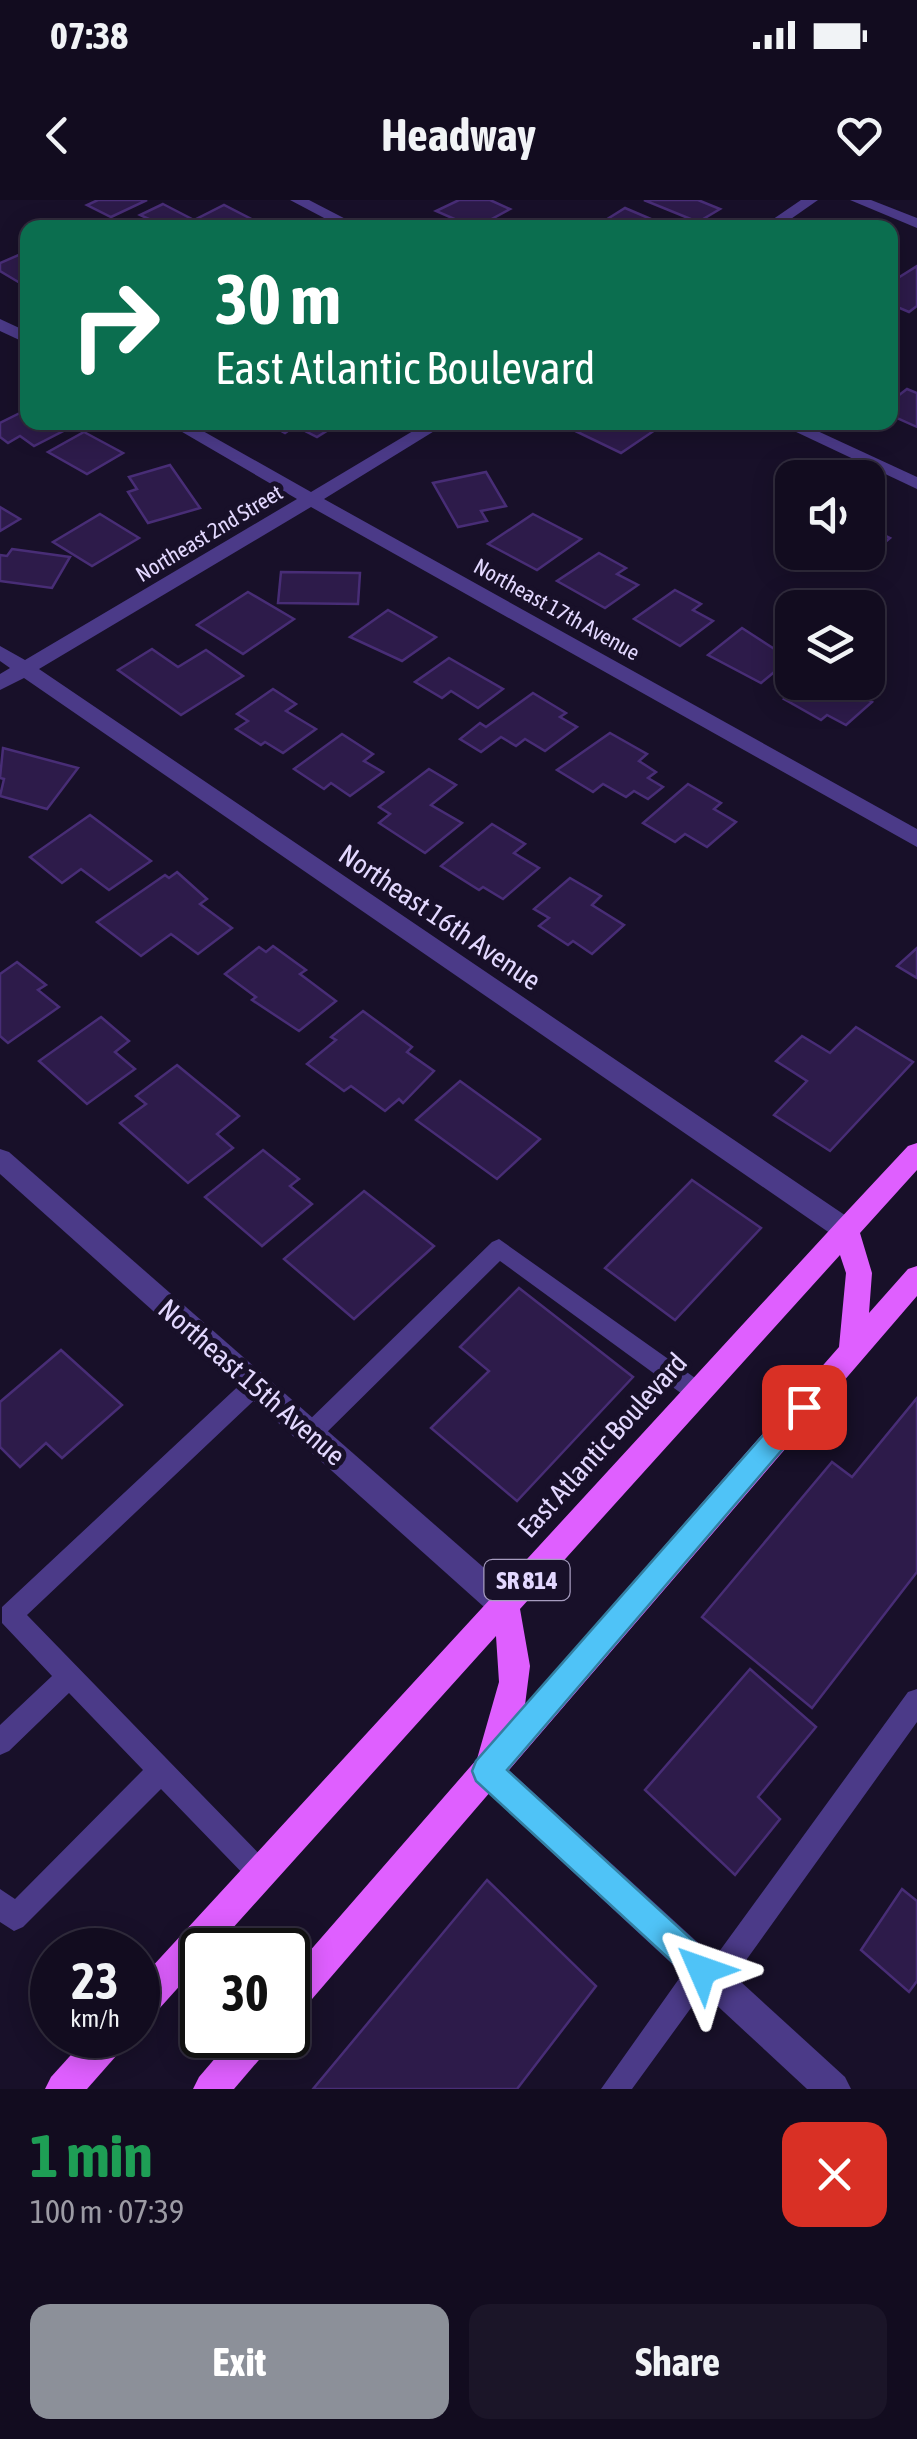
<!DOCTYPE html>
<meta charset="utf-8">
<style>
:root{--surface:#120c1f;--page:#1b1528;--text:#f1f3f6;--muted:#9c9ba4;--line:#312c3d;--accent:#8c9099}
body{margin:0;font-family:"Asap Condensed",sans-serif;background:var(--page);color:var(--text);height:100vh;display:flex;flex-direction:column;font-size:38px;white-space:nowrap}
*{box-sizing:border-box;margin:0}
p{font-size:32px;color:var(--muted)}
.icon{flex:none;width:55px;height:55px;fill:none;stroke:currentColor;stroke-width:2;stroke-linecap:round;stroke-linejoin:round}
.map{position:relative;height:1889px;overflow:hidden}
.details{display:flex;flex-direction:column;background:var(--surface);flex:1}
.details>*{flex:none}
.banner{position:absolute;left:20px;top:20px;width:878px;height:210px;border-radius:20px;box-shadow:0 5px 25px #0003,0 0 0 2px var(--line);background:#0b6e4f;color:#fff;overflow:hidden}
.fabs{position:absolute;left:775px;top:260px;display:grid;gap:20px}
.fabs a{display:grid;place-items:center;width:110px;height:110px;border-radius:20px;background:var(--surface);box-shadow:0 5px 25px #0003,0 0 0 2px var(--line);font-size:50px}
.speed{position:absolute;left:30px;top:1728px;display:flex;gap:20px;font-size:50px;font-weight:700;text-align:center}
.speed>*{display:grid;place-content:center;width:130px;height:130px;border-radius:50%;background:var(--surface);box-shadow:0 5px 25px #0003,0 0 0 2px var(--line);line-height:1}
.speed small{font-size:25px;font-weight:400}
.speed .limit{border:5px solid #111;border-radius:15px;background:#fff;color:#111}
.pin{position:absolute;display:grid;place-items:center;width:85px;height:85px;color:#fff;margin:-42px;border-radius:20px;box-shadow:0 5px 15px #0006}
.me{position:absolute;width:110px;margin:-55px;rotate:313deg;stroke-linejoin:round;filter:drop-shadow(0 0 8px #0008)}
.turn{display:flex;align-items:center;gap:35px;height:210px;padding:0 30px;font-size:45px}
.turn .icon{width:130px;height:130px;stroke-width:2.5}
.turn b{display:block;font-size:70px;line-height:85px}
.round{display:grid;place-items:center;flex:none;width:105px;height:105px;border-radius:20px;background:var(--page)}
.summary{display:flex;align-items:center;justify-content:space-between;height:170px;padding:0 30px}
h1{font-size:60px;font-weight:700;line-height:75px;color:#1e9e55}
.cta{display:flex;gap:20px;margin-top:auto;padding:20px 30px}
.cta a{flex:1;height:115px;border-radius:20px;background:var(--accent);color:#fff;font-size:40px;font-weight:700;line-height:115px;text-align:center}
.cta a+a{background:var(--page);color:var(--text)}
.status{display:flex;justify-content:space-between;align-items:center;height:70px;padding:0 50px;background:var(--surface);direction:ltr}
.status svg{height:28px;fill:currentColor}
header{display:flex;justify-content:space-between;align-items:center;height:130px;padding:0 30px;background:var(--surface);font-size:45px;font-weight:700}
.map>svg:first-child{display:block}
</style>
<div class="status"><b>07:38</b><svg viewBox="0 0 49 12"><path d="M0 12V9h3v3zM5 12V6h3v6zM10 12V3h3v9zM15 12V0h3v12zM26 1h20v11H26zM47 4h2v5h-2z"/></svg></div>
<header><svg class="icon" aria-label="back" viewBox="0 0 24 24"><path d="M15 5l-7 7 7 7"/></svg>Headway<svg class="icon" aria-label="heart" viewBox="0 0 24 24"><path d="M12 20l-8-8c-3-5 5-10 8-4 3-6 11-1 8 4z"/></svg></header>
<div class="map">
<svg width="917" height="1889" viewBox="0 0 917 1889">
<rect width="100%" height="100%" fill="#181029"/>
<g fill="#2d1b4a" stroke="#482d76" stroke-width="2.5">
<polygon points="98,0 147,0 111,17 87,5"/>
<polygon points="459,0 490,0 510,9 475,28 436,11"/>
<polygon points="644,0 698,0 720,9 698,22"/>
<polygon points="163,4 194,20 224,5 259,23 249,28 157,28 162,25 140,15"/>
<polygon points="625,8 672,28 613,28 601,23"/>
<polygon points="28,51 28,85 25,86 0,71 0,63"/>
<polygon points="917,66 917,106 909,112 890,104 890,83"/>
<polygon points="907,189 917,193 917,227 890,215 890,202"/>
<polygon points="28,209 28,222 64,222 71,227 34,246 20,236 8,243 0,237 0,223"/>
<polygon points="265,222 341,222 317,237 295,226 285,233"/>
<polygon points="577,222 645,222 658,228 621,253 569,228"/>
<polygon points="84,232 123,253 87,274 48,252"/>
<polygon points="170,265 200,308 148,323 128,292 137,289 129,277"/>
<polygon points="486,272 506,306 481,311 487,321 458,327 433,283"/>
<polygon points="0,307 20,319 0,331"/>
<polygon points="100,314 139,338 92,366 53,342"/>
<polygon points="533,314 581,339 537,370 488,344"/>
<polygon points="868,327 890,338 865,359 852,352 868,352"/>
<polygon points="12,349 70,357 52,388 0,381 0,355 7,356"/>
<polygon points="599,353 626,368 617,374 638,385 605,408 557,381"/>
<polygon points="281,372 360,373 358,404 278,403"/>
<polygon points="675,390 701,404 693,410 713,421 680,446 634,419"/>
<polygon points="248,392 294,419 243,454 197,425"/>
<polygon points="388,410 436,437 402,461 350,437"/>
<polygon points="742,428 790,459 761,483 708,455"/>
<polygon points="152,449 178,467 206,450 243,476 181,515 118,470"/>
<polygon points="449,458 503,489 478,508 451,491 442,498 415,482"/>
<polygon points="804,482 846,482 851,486 848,489 872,502 846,525 827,515 821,520 784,499"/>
<polygon points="273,489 296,504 286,511 316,529 283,553 265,542 261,545 236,529 248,521 237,514"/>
<polygon points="533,493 566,513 560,517 577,527 545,551 525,539 516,546 501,537 481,552 460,539 480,523 486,527"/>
<polygon points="610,533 647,554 639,561 656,572 648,578 663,587 648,599 634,591 626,597 603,584 593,592 557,570"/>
<polygon points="342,534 373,554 364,561 383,572 350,596 331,583 324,589 294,569"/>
<polygon points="3,548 78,568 47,609 0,596 4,579 0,578"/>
<polygon points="429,569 456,585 431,605 462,623 425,653 379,623 390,614 379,607"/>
<polygon points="688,584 721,603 714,609 736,622 707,647 685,634 675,642 643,623"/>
<polygon points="90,615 151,661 109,690 81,669 62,683 30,657"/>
<polygon points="492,624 525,644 514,653 539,668 503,699 483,687 479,690 441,666"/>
<polygon points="177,672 207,699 200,704 232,728 198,754 171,734 141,756 97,722 165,675 169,678"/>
<polygon points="570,678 601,696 592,705 624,725 592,754 573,741 568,745 539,726 549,718 534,709"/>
<polygon points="273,746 306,770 300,774 336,801 299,831 252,800 256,797 225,774 259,747 266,752"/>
<polygon points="917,748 917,778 897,766"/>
<polygon points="17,762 46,785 38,790 59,807 8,843 0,836 0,774"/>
<polygon points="363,811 412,847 407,852 434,871 403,903 399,899 385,911 351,886 344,891 307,864 336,840 331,837"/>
<polygon points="101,817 129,841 115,852 135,869 87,904 39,861"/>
<polygon points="856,827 913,862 830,951 774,915 807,881 776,861 802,836 830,853"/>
<polygon points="177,865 239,916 217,934 233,948 188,983 120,923 146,904 136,896"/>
<polygon points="460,881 540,939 497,979 416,920"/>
<polygon points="263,950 299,979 290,986 312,1004 262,1046 205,997"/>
<polygon points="692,980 761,1028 675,1120 605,1068"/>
<polygon points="364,991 434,1046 354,1119 284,1059"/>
<polygon points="519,1088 633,1177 517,1301 431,1228 489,1171 460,1147"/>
<polygon points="61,1150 122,1205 62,1258 46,1243 20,1267 0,1247 0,1202"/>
<polygon points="917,1198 917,1372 812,1508 702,1417 832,1262 852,1277"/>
<polygon points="750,1469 816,1527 758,1597 780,1619 735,1675 645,1590"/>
<polygon points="487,1680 596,1786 517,1889 313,1889"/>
<polygon points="902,1689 917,1701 917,1781 909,1792 861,1750"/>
</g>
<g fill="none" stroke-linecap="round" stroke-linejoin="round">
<g fill="#4b3a88" fill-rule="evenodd">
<polygon points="499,1039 705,1185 708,1192 705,1199 697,1202 689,1199 500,1061 318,1241 310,1244 302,1241 299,1234 302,1227 492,1042"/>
<polygon points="255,1175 263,1178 266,1185 263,1192 27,1415 269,1664 273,1673 269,1682 260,1686 251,1682 161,1589 23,1727 14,1731 0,1722 0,1689 15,1699 143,1570 69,1493 9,1551 0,1555 0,1525 52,1476 2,1423 2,1407 247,1178"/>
<polygon points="917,1489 917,1522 724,1791 714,1795 704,1790 632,1889 601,1889 693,1759 703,1755 713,1760 908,1492"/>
</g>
<g fill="#4b3a88" fill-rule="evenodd">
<polygon points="290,0 309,0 363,28 343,28"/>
<polygon points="801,0 818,0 778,28 760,28"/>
<polygon points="850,0 871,0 917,18 917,28"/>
<polygon points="0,119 28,132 28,144 0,131"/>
<polygon points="165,222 187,222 311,292 428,222 449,222 324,299 917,629 917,647 311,307 39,469 855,1022 859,1030 855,1038 846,1041 837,1038 24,478 0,490 0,474 10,468 0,461 0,446 25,460 297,299"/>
<polygon points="775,222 798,222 917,277 917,289"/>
<polygon points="0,949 9,952 515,1395 519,1405 515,1415 504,1420 493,1415 0,974"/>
<polygon points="487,1555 498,1560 845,1877 851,1889 807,1889 476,1582 471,1571 476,1560"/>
</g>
<g fill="#df5fff" fill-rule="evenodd">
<path d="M917,943v27l-57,63 12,40 -3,40 39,-44 9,-3v30l-617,717 -12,5v-42l189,-217 22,-77 -3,-46 -283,314h-11v11l-52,58 -12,5v-42l699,-760 71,-76zM840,1055l6,18 -7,74 -314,358 5,-39 -10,-57z"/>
<polygon points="89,1835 129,1835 124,1847 87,1889 45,1889 51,1877"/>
<polygon points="235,1835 275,1835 270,1847 234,1889 193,1889 199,1877"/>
</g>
</g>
<polygon fill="#4fc3f7" stroke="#337fa1" stroke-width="2.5" points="804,1196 812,1199 816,1207 812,1215 507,1570 713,1759 718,1770 713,1780 702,1785 692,1780 476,1581 472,1571 476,1561 795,1199"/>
<g text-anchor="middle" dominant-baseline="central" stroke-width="10" stroke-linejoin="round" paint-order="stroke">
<g font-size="22" fill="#e3d8ff" stroke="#181029">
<text transform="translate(209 333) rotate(-31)">Northeast 2nd Street</text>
<text transform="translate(557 409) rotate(29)">Northeast 17th Avenue</text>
</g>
<rect fill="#181029" stroke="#a69cbf" stroke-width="2.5" x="484.5" y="1360" width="85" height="40" rx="8"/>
<g font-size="25" font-weight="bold" fill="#e3d8ff">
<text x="527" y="1380">SR 814</text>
</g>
<g font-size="28" fill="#e3d8ff" stroke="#181029">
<text transform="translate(440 717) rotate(34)">Northeast 16th Avenue</text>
<text transform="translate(252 1182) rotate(41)">Northeast 15th Avenue</text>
<text transform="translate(602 1245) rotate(-48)">East Atlantic Boulevard</text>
</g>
</g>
</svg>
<div class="fabs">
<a><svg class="icon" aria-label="sound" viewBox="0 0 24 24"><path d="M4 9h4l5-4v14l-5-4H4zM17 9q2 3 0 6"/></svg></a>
<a><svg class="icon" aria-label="layers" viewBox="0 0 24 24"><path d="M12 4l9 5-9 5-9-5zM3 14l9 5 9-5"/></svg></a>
</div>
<div class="speed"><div>23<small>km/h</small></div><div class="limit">30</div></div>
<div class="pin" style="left:804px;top:1207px;background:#d93025"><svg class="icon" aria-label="arrive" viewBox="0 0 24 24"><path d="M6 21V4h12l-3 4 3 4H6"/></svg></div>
<svg class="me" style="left:702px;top:1770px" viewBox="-20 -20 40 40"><path d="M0-17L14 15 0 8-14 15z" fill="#4fc3f7" stroke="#fff" stroke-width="4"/></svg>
<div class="banner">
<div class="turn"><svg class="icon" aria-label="right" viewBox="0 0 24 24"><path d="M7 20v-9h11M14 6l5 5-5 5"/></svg><div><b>30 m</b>East Atlantic Boulevard</div></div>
</div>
</div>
<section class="details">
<div class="summary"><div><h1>1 min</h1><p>100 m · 07:39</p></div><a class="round" style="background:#d93025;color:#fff"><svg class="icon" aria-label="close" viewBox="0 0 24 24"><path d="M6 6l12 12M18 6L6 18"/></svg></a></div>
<div class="cta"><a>Exit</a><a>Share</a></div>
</section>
